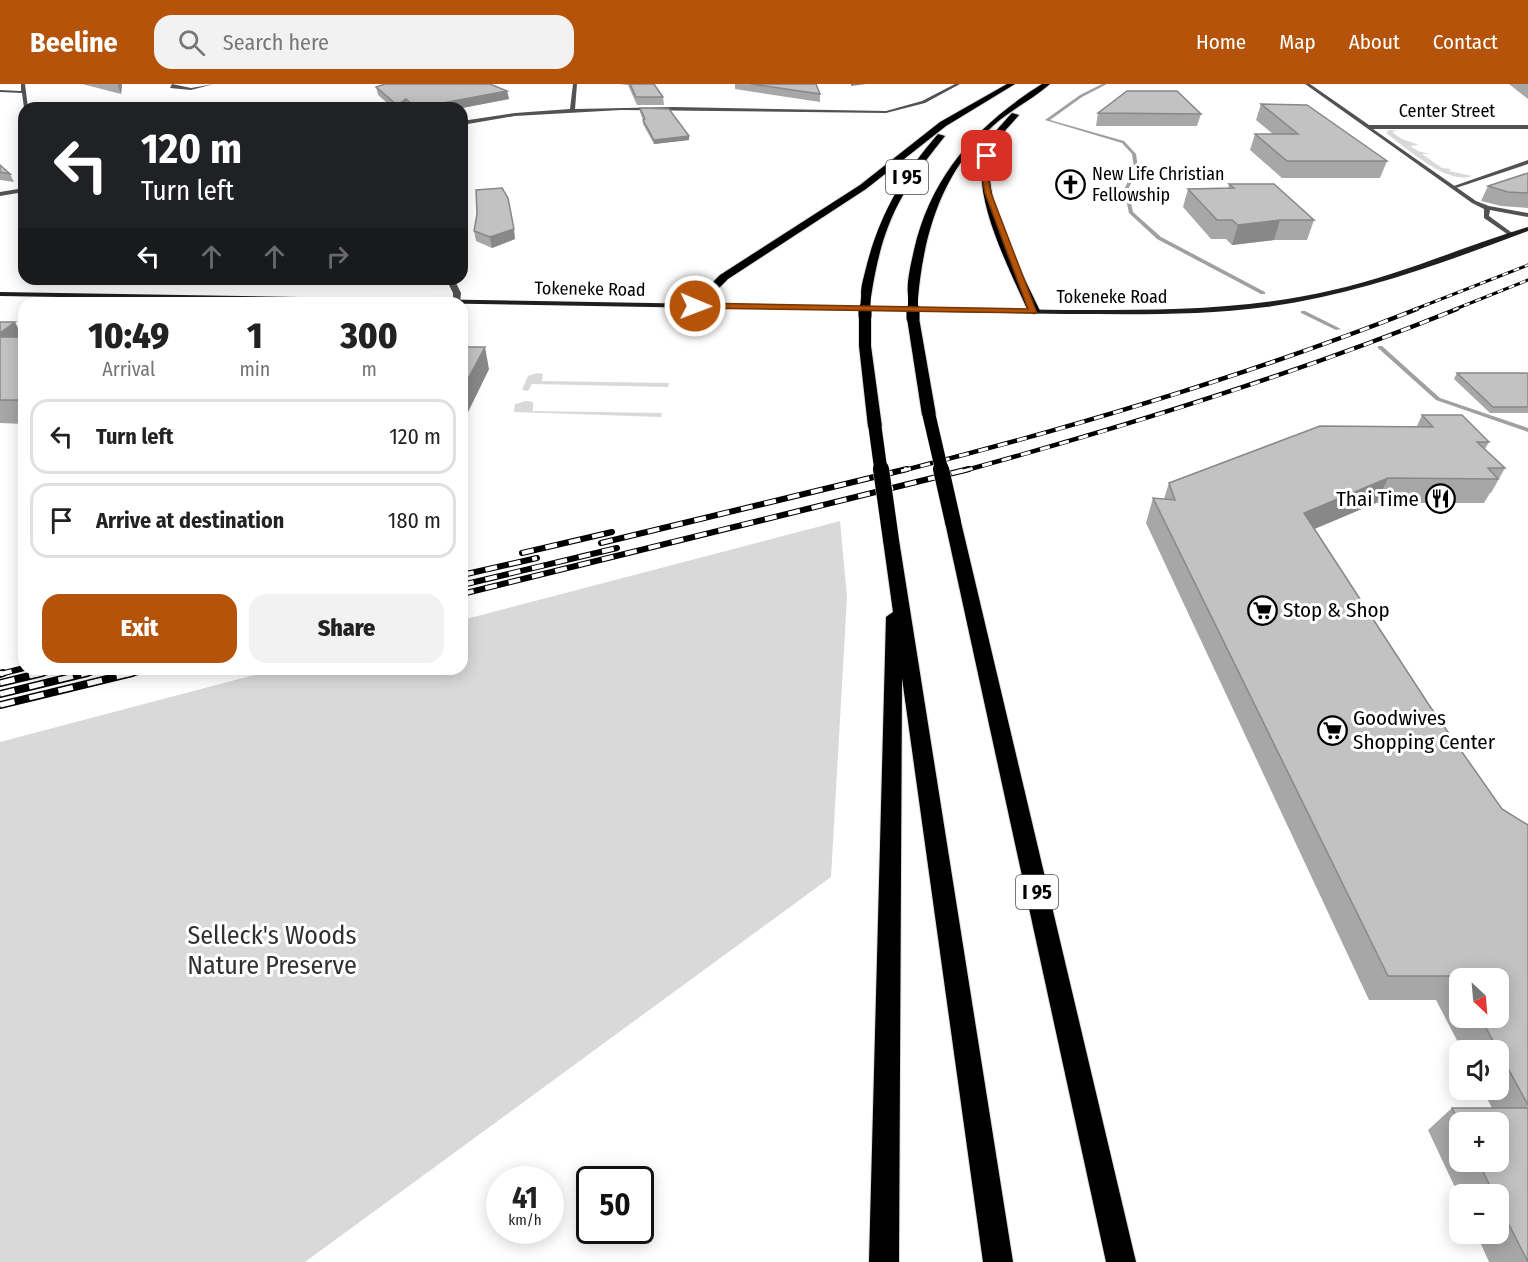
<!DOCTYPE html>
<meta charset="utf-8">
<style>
:root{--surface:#fff;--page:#f2f2f2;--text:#222;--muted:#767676;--line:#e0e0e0;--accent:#b45309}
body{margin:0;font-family:"Fira Sans Condensed",sans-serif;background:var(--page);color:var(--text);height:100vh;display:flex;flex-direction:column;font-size:22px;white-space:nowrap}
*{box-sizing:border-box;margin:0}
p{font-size:20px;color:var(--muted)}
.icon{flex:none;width:33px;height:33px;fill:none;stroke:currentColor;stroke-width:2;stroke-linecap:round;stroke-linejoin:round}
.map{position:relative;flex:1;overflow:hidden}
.details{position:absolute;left:18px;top:213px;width:450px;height:378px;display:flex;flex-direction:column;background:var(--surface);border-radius:18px;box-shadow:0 3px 15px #0003}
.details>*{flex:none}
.top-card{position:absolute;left:18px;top:18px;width:450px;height:183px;border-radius:18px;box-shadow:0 3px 15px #0003;background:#202124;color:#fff;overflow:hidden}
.needle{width:39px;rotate:154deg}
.tools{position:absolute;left:1449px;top:884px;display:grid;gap:12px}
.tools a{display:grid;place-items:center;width:60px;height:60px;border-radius:12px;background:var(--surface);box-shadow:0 3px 15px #0003;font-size:30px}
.speed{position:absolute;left:486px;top:1082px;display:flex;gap:12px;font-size:30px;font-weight:700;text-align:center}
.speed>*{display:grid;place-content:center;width:78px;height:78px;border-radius:50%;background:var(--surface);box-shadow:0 3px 15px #0003;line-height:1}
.speed small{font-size:15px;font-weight:400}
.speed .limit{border:3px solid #111;border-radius:9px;background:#fff;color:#111}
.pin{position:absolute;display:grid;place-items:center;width:51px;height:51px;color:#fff;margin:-26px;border-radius:12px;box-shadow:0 3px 9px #0006}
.me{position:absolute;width:66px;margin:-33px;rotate:91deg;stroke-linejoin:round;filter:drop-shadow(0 0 4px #0008)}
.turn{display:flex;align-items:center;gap:21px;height:126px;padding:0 24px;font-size:27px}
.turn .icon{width:78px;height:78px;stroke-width:2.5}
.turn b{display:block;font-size:42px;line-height:51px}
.lanes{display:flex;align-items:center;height:57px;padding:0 24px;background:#0003;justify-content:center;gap:30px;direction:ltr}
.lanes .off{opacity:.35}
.eta{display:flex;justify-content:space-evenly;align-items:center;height:102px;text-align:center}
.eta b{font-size:36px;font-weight:800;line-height:42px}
.button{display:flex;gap:12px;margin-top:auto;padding:12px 24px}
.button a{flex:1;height:69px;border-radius:18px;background:var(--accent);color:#fff;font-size:24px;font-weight:800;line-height:69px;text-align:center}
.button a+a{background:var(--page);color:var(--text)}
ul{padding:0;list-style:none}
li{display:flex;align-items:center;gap:18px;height:75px;margin:0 12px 9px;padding:0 12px;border:3px solid var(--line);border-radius:18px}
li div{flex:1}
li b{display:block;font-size:22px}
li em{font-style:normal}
header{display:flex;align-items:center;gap:36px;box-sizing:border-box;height:84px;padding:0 30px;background:var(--accent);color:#fff}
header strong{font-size:28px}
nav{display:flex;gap:33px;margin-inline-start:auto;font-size:21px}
.search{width:420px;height:54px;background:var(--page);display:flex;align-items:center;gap:15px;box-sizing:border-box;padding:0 21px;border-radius:18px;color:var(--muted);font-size:22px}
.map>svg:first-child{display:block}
</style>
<header>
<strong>Beeline</strong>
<div class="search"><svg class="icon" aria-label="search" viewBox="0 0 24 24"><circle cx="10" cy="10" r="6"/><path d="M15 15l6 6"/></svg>Search here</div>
<nav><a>Home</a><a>Map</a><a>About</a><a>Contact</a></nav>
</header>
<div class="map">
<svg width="1528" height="1178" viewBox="0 0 1528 1178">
<rect width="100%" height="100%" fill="#fff"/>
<g fill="#d9d9d9">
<path d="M1389,46l9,1 -6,1c13,10 15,8 27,13l-9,1 8,5 12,3h-8l20,14 9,1 -2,2 23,5c-24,10 -67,-29 -86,-43z"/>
<polygon points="537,289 543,290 542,297 669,299 668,303 532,300 528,307 522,306 528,292"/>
<polygon points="526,317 533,318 533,327 662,329 661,333 514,328 515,320"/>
<polygon points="840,437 847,513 831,793 305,1178 0,1178 0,658 277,585 462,585 462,536"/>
</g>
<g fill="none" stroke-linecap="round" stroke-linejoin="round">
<g fill="#a0a0a0" fill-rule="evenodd">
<polygon points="1102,0 1107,0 1082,13 1050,36 1124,57 1136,70 1138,84 1128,106 1133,128 1161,153 1265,208 1265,210 1261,210 1157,155 1129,129 1124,106 1134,84 1132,70 1122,59 1045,36 1080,11"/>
<polygon points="1301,227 1305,227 1341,245 1336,246 1301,229"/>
<polygon points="1378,262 1382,262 1440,314 1528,344 1528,348 1436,316 1378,264"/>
</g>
<defs>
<g id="motorway">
<polygon points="1007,0 1015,0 946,42 866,105 728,195 699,224 691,224 691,220 720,191 860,101 940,38"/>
<path d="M1042,0h8c-17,15 -38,25 -56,41 -51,45 -70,106 -76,173l-9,2c-4,-13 2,-36 5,-50 17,-75 64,-126 128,-166z"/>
<path d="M1012,29l7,2c-10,12 -22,22 -27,38 -13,43 30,119 48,158l-6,3 -6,-3c-18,-41 -55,-110 -45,-156 4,-16 18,-30 29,-42z"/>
<path d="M938,50l7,2c-45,56 -63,88 -74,161l-9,2c-3,-8 2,-22 4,-31 13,-52 37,-94 72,-134z"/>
<polygon points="865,229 871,232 871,262 882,343 875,347 868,343 859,262 859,232"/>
<polygon points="913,231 919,234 936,331 929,335 922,331 907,234"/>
<polygon points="953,433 961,438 1136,1178 1106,1178 945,438"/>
<polygon points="891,451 899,456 1013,1178 983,1178 902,594 899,1178 869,1178 886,533 893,528 883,456"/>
</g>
</defs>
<use href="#motorway" stroke="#dbdbdb" stroke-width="2"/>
<g fill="#525252" fill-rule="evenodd">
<polygon points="21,0 25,0 28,24 24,24 22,9 0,8 0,6 21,7"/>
<polygon points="172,0 191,4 214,0 191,6 170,4"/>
<polygon points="573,0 577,0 575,25 674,23 886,27 922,17 955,0 960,0 925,19 886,29 621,26 515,32 462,41 462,37 515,29 570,25"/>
<polygon points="1528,76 1528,80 1456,104 1451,103"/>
<polygon points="24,104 24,108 0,112 0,108"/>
<polygon points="446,195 454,195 461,209 460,219 453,218 453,209"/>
</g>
<polygon fill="#525252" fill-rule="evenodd" points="1305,0 1310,0 1369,41 1528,41 1528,45 1373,45 1476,117 1489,122 1528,129 1528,133 1490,126 1489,132 1515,151 1510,152 1484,134 1484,125 1472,119"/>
<path fill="#1f1f1f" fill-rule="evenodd" d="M1528,143v4c-85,32 -172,64 -262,76 -67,9 -134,7 -201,7l-1065,-18v-4l1065,18c90,0 180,1 268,-20 67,-15 129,-43 195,-63z"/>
<use href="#motorway" fill="#000" fill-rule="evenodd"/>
<defs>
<g id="rail-far3">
<polyline points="1413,226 1528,181"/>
<polyline points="1453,226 1528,196"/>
</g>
<g id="rail-far2">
<path d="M901,387c175,-44 348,-96 516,-162"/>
<path d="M963,387c168,-46 333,-97 494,-162"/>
</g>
<g id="rail-far1">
<polyline points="601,459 907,385"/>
<polyline points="522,469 612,448"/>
<polyline points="462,491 537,474"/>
<polyline points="462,501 617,464"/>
<polyline points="462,510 969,385"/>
<polyline points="0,590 24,584"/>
<polyline points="35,591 60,585"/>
<polyline points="81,591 105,585"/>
<polyline points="126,591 150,585"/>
</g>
<g id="rail">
<polyline points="0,590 3,589"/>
<polyline points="0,599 42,589"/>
<polyline points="0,610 87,589"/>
<polyline points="0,621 132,589"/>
</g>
</defs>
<use href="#rail-far3" stroke="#000" stroke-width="3"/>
<use href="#rail-far2" stroke="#000" stroke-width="4.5"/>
<use href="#rail-far1" stroke="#000" stroke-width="6"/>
<use href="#rail" stroke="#000" stroke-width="8"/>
<use href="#rail-far3" stroke="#fff" stroke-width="2" stroke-dasharray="6" stroke-linecap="butt"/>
<use href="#rail-far2" stroke="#fff" stroke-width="3" stroke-dasharray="10" stroke-linecap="butt"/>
<use href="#rail-far1" stroke="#fff" stroke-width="4" stroke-dasharray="12" stroke-linecap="butt"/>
<use href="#rail" stroke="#fff" stroke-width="5" stroke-dasharray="15" stroke-linecap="butt"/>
<defs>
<g id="motorway-bridge-far2">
<polyline points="913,214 913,226"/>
<polyline points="865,226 866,213"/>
</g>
<g id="motorway-bridge-far1">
<polyline points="913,225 913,234"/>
<polyline points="865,232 865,225"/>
<polyline points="929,331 942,387"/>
<polyline points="875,343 881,387"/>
</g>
<g id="motorway-bridge">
<polyline points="881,385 891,456"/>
<polyline points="941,385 953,438"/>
</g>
</defs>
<use href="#motorway-bridge-far2" stroke="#dbdbdb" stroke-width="10" stroke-linecap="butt"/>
<use href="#motorway-bridge-far1" stroke="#dbdbdb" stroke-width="14" stroke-linecap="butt"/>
<use href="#motorway-bridge" stroke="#dbdbdb" stroke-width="17" stroke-linecap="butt"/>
<use href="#motorway-bridge-far2" stroke="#000" stroke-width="10"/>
<use href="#motorway-bridge-far1" stroke="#000" stroke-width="13"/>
<use href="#motorway-bridge" stroke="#000" stroke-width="16"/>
</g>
<g fill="#a7a7a7" fill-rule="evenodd">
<polygon points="82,0 122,0 121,10"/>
<polygon points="618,0 654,0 663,13 664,21 637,21 628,1"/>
<polygon points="735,0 816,0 820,10 820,18 735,5"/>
<polygon points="1509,0 1528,0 1528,15"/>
<polygon points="376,3 507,7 509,15 462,24 393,24 378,11"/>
<polygon points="1261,20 1387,77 1380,94 1282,94 1250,66 1255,50 1273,50 1256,36"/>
<polygon points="640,24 689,56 654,60 643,40 643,36 640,28"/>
<polygon points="1098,29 1201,30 1197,42 1096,42"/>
<polygon points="0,81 10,90 14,98 0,96"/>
<polygon points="1528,89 1528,124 1501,122 1481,117 1488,102"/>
<polygon points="1229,100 1314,136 1307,156 1274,156 1232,161 1226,155 1211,155 1183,123 1188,105 1228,105"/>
<polygon points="474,147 515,155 492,164 476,157"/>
<polygon points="0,238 24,253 24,340 0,339"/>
<polygon points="462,263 489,285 467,330 462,330"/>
<polygon points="1457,289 1528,290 1528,329 1490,329 1454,295"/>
<path d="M1422,331l67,27 -4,7 20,19 -14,25h-1l-6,10h-108l-62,26 115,176 73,104 26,16v437h-39l-13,-29h22v-39h-38v4l-32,-68 24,-22h40l-10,-19h16v-39h-36l-26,-50h-67l-223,-477 7,-25 11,1 5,-16 248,-57zM1460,894l38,39h-38zM1460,1038l38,39h-38z"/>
</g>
<g fill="#888">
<polygon points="118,0 122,0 121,10 118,2"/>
<polygon points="851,0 866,0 851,2"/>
<polygon points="507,7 509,15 462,24 420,24"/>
<polygon points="406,15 407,23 398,24 397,21"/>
<polygon points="689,52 689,56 654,60 654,56"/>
<polygon points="1280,136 1274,156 1232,161 1238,141"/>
<polygon points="514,145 515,155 492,164 490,153"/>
<polygon points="15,238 24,256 0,281 0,249"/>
<polygon points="485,263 489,285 467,330 462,306"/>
<polygon points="1388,394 1376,419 1293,454 1304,429"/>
</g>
<g fill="#c2c2c2" stroke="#888" stroke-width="1.5">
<polygon points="385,0 490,0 507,7 416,24 406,15 397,21 376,3"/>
<polygon points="630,0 654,0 663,13 636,13"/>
<polygon points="751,0 816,0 820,10"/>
<polygon points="1127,7 1177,7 1201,30 1098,29"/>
<polygon points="1261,20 1307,21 1387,77 1287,77 1255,50 1298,50"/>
<polygon points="640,24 669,25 689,52 654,56 643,36 645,35"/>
<polygon points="0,81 10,90 0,88"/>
<polygon points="1528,89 1528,109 1508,108 1488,102"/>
<polygon points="1229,100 1274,100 1314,136 1280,136 1238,141 1232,136 1217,136 1188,105 1234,104"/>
<polygon points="502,104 508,114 514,145 490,153 474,147 477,130 476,106"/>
<polygon points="0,238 15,238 0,249"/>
<rect x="0" y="253" width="24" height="63"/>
<polygon points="462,263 485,263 462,306"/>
<polygon points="1457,289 1527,289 1528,290 1528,323 1493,323"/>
<polygon points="1422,331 1462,331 1489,358 1477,358 1505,384 1488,384 1498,395 1388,394 1304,429 1429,621 1502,725 1528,741 1528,1021 1480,933 1498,933 1498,894 1460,894 1460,896 1457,892 1388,892 1153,414 1175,416 1169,399 1320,342 1433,343"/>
<polygon points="1452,1024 1528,1024 1528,1178 1498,1119 1498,1110 1494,1110 1478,1077 1498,1077 1498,1038 1460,1038 1460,1040"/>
</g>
<polygon fill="#b45309" stroke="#753606" stroke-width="1.5" points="987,70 990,72 988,93 991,109 1037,229 695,224 691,222 695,219 1028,225 985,109 982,93 984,72"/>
<defs>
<symbol id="church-ring" viewBox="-11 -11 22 22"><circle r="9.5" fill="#fff" stroke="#000" stroke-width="1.5"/><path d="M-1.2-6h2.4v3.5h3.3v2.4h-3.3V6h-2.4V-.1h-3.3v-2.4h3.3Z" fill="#000"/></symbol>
<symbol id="restaurant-ring" viewBox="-11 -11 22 22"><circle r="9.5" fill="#fff" stroke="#000" stroke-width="1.5"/><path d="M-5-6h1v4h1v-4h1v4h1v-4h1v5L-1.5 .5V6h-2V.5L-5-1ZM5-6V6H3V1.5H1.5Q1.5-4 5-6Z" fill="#000"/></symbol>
<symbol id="supermarket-ring" viewBox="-11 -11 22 22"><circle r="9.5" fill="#fff" stroke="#000" stroke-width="1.5"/><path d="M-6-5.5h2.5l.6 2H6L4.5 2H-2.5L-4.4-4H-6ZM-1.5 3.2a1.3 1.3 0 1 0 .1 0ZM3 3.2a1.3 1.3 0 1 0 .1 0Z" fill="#000"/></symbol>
</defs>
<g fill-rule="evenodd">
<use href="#church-ring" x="1054" y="84" width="33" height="33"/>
<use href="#restaurant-ring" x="1424" y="398" width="33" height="33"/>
<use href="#supermarket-ring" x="1246" y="510" width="33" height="33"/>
<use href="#supermarket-ring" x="1316" y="630" width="33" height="33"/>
</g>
<g text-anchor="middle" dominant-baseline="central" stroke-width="6" stroke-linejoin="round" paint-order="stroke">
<g font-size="18" fill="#000" stroke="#fff">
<text x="1447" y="27">Center Street</text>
<text transform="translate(590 205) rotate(1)">Tokeneke Road</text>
<text x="1112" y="213">Tokeneke Road</text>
</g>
<g font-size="18" fill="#000" stroke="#fff" text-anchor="start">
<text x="1092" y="90">New Life Christian<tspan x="1092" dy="21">Fellowship</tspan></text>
</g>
<g fill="#fff" stroke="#4c4c4c" stroke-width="1.5">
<rect x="886" y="76" width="42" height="34" rx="4.5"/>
<rect x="1016" y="791" width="42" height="34" rx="4.5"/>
</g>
<g font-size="20" font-weight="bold" fill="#000">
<text x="907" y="93">I 95</text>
<text x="1037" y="808">I 95</text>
</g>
<g font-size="21" fill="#000" stroke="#fff" text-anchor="start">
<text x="1419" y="415" text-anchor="end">Thai Time</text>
<text x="1283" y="526">Stop &amp; Shop</text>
<text x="1353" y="634">Goodwives<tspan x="1353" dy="24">Shopping Center</tspan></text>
</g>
<g font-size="26" fill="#303030" stroke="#fff">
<text x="272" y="851">Selleck's Woods<tspan x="272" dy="30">Nature Preserve</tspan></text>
</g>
</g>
</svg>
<div class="tools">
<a><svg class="needle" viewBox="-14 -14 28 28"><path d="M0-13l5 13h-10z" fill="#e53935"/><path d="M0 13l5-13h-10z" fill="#767676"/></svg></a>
<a><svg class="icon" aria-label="sound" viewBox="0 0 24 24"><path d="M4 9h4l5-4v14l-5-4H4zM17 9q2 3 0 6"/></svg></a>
<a>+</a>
<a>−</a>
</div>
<div class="speed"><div>41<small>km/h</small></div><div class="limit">50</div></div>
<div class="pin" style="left:987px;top:72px;background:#d93025"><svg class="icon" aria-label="arrive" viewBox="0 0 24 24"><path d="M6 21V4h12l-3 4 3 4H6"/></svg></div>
<svg class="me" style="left:695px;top:222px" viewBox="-20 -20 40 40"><circle r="17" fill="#b45309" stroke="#fff" stroke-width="3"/><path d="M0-11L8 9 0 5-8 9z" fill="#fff"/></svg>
<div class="top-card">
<div class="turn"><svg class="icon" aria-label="left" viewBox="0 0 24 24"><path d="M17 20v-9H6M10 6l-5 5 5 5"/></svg><div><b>120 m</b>Turn left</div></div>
<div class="lanes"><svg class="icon" aria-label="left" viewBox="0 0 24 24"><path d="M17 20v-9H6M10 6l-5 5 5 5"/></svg><svg class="icon off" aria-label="ahead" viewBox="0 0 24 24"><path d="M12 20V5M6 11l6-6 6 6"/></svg><svg class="icon off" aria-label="ahead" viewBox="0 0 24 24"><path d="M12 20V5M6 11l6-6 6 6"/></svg><svg class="icon off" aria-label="right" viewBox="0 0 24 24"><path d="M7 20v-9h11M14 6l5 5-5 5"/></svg></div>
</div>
<section class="details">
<div class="eta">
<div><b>10:49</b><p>Arrival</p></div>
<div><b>1</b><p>min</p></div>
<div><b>300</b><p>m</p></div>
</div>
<ul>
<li><svg class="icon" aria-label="left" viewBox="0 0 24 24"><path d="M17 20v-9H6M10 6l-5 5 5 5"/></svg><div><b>Turn left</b></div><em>120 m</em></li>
<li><svg class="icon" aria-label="arrive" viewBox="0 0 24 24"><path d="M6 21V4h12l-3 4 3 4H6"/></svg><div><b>Arrive at destination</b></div><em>180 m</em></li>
</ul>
<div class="button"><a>Exit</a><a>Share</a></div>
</section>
</div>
